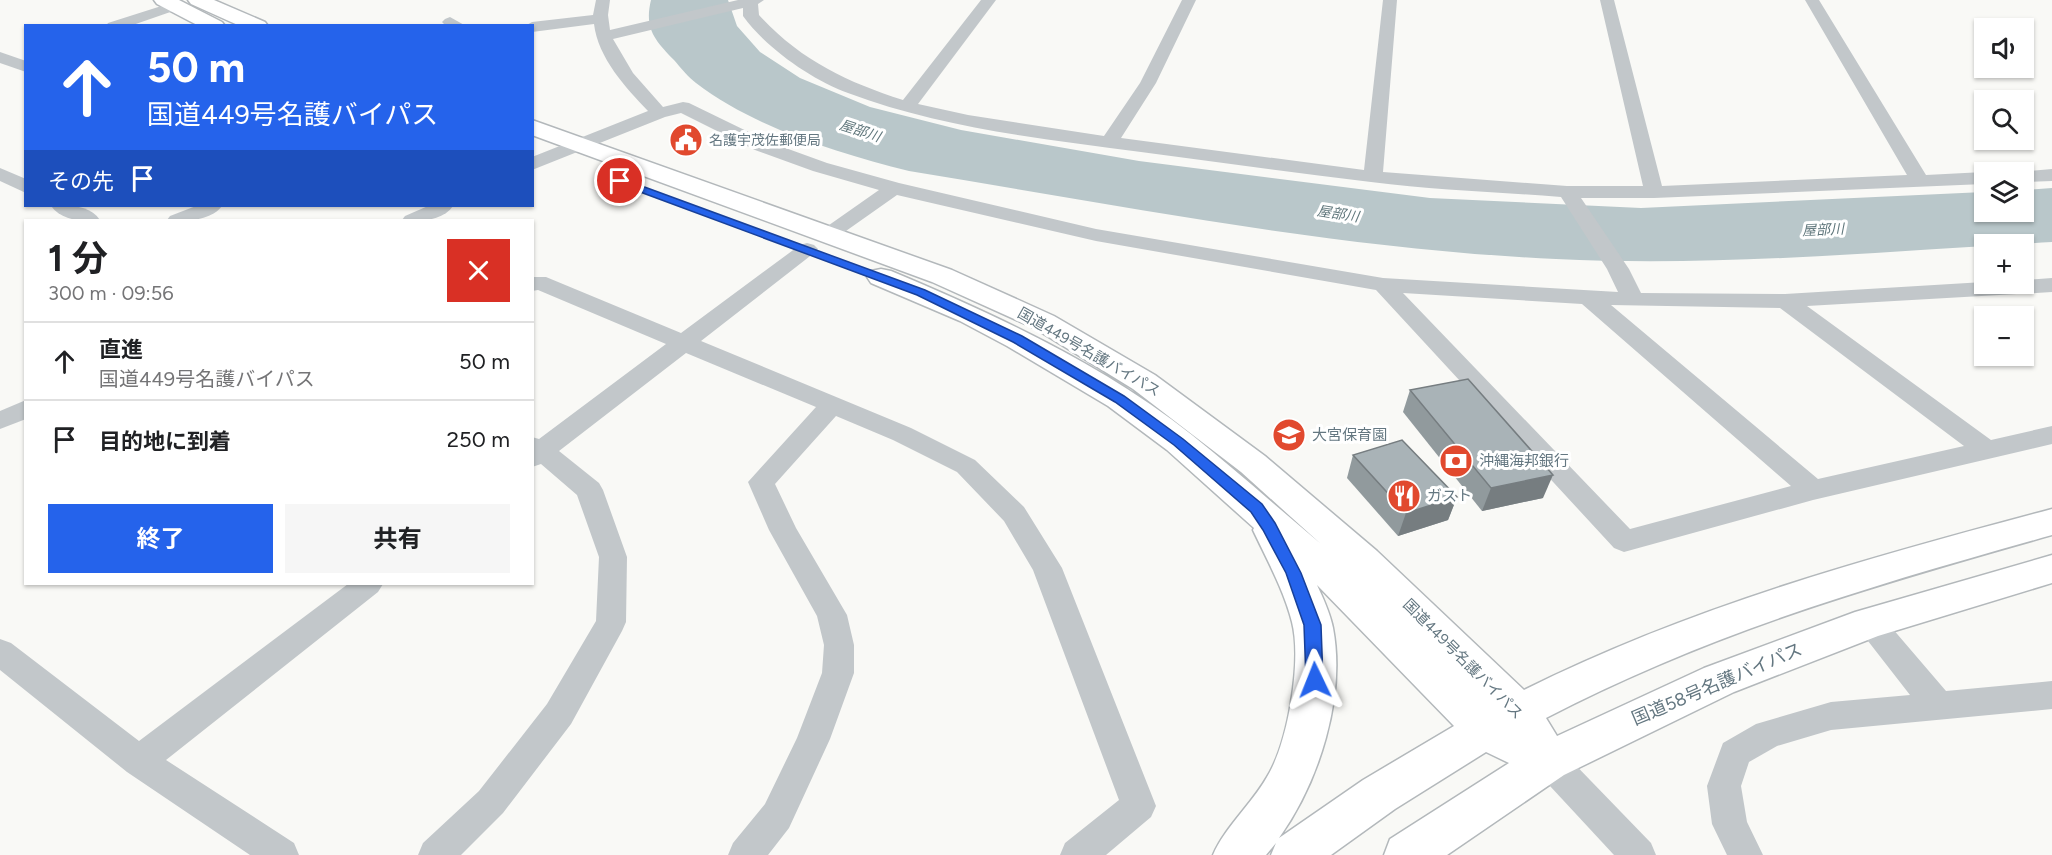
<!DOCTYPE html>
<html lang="ja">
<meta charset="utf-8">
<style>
:root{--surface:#fff;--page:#f6f6f6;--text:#202124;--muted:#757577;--line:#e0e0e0;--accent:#2563eb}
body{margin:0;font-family:Figtree,"Noto Sans JP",sans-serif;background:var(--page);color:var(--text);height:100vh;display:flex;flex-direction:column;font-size:22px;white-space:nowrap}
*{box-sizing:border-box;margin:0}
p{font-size:20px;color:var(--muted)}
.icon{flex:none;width:33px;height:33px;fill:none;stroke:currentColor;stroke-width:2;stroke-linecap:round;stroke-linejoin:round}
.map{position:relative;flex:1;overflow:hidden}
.sheet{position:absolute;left:24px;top:219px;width:510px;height:366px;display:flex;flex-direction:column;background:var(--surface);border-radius:0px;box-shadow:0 2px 4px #0004}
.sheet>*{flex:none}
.banner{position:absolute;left:24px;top:24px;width:510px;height:183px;border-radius:0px;box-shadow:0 2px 4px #0004;background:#2563eb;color:#fff;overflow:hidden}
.tools{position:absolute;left:1974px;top:18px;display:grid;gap:12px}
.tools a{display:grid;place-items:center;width:60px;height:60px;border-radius:0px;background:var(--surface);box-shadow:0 2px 4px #0004;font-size:30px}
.pin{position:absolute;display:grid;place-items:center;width:51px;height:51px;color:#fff;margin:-26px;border:3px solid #fff;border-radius:50%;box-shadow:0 2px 6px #0007}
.me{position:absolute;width:66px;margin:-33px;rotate:358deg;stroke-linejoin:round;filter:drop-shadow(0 0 4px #0008)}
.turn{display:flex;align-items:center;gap:21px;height:126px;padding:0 24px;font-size:27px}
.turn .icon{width:78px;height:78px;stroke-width:2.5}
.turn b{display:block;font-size:42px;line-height:51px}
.then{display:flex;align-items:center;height:57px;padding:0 24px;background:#0003;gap:12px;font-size:22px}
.round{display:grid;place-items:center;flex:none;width:63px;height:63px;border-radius:0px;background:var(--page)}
.headline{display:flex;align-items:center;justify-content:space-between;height:102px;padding:0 24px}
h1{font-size:36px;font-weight:700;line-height:45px}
.cta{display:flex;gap:12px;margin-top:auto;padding:12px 24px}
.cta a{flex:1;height:69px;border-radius:0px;background:var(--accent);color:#fff;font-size:24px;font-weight:700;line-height:69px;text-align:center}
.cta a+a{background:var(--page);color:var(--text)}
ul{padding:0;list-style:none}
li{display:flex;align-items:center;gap:18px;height:78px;padding:0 24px;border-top:2px solid var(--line)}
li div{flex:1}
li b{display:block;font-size:22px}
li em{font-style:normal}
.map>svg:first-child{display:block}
</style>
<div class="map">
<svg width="2052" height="855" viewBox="0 0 2052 855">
<rect width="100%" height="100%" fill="#f9f9f6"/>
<path fill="#b9c7ca" d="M651,0h77l9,26 23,26 40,26 70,29 91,23 178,31 291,37 211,10 343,-16v20h40v-22l28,-2v54c-163,9 -331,25 -496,17 -218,-10 -433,-53 -647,-88 -71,-18 -154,-43 -213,-88 -8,-6 -15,-15 -22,-23 -19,-20 -30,-31 -23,-60z"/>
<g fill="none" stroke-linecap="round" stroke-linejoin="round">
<defs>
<g id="highway">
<polygon points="154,0 179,0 222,22 225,26 199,26 157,4"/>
<polygon points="188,0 214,0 265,22 268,26 240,26 191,4"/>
<path d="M532,120l420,150 102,46 101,59 110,81 112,95 147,139c168,-84 347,-133 528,-181v26c-178,50 -341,97 -506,183l11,18 147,-68 151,-56 197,-57v28l-174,53 -144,56 -170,83 -117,80h-63l6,-16 119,-76 -23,-11 -91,57 -64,46h-60l5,-12 -10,12h-53c12,-28 38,-50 54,-78 21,-34 35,-116 25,-155 -8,-32 -25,-62 -39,-92l1,-2 -87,-78 -59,-44 -101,-60 -47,-25 -89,-38 -4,-6 4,-6 10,-2 10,2c105,44 211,93 301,164 44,35 86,73 129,109l-80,-72 -108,-83 -99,-61 -102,-46 -400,-147zM1317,585l137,141 -91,54 -84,58c40,-56 67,-141 54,-210 -3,-15 -10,-30 -16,-43z"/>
</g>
</defs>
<use href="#highway" stroke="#b3b8bb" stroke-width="3"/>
<g fill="#c2c7ca" fill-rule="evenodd">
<path d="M596,0h14l-2,15 2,15 128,-30h26l-6,4 1,11c41,45 88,67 144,85l78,-100h15l-78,104 50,11 136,21 36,-53 42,-83h14l-40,83 -35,55 243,32 19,-170h14l-14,172 184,14h76l-43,-186h14l48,186 245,-11 -102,-175h14l107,175 58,-3v12l-330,14h-73l48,71 12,24 144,1 199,-12 40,2v-4l28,-2v14l-245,14 184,134 61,-14v18l-239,56 -189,52 -10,-4 -238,-258 -280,-49 -199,-46 -61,43 -7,2 -7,-2 -3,-4 3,-4 57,-40 -66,-19 -58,-21 -74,-37 -16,4 -133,53v-13l116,-46c-22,-23 -50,-53 -54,-87l-62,8v-6h-7l7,-4 61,-7zM743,8v8c23,32 69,64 105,77 93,35 195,46 293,59 77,10 153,21 230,30 63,8 127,10 190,15l46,72 11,23 -235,-14 -287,-49 -197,-46 -72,-20 -58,-21 -80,-39 -6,-1 -20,5 -30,-34 -20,-34zM1403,293l179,11 209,182 -161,43zM1611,305l169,3 184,138 -146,33z"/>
<polygon points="174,2 179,3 181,6 179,9 130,26 106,26 108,23"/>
<polygon points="450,17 466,26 445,25 442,22 445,19"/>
<polygon points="0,52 26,61 26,72 0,63"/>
<polygon points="0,168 26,179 26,193 0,181"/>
<polygon points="2052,169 2052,181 2024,182 2024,172 2017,172"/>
<path d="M51,206c16,-2 39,-1 49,14 -16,2 -38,1 -49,-14z"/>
<path d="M196,206h26c-11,15 -39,16 -55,14l3,-4z"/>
<path d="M428,206h25c-10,15 -35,16 -51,14l3,-4z"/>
<polygon points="807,243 814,245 818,249 814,253 701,341 911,428 975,460 1024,507 1062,568 1156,806 1151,817 1106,855 1060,855 1065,843 1119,800 1033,570 1004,521 957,472 893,440 836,416 775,484 796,528 847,615 854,645 854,673 830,739 789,828 768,855 728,855 733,843 765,804 797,738 822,673 824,645 817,616 769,530 748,482 816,407 686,353 559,451 599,483 603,490 627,557 626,622 622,631 571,724 503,813 461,855 418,855 423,843 479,791 547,704 596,621 599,557 577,495 541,464 532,467 532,437 539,439 666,344 538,290 532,291 532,277 546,277 681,333 800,245"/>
<polygon points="26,400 26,419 0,429 0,411"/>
<polygon points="348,584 383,584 378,592 166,760 294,843 299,855 250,855 127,772 0,670 0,639 11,643 139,741"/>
<polygon points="1869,611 1880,614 1946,691 2052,681 2052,709 1831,730 1777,746 1749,762 1741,786 1747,822 1763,855 1727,855 1712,824 1707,786 1723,743 1756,724 1831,702 1910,695 1854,623 1858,614"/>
<polygon points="1549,746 1561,750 1651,843 1656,855 1614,855 1537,772 1532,761 1537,750"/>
</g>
<use href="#highway" fill="#fff" fill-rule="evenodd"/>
</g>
<g fill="#919a9d">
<polygon points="1410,390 1543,498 1482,511 1403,412"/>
<polygon points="1353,455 1457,497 1448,520 1398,536 1347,478"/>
</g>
<g fill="#767d80">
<polygon points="1553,475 1543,498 1482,511 1491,488"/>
<polygon points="1457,497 1448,520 1398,536 1406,513"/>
</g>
<g fill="#a9b3b7" stroke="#767d80" stroke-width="1.5">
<polygon points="1468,379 1553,475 1491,488 1410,390"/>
<polygon points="1402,440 1457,497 1406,513 1353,455"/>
</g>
<polygon fill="#2563eb" stroke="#184099" stroke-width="1.5" points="620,178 925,290 1022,336 1124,396 1183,439 1262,504 1275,523 1301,573 1321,625 1323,680 1321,685 1315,688 1309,685 1306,680 1304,625 1286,573 1263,530 1251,512 1174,445 1115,402 1013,342 917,295 616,183 614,181"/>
<defs>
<symbol id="civic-disc" viewBox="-11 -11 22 22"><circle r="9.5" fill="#e1492e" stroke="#fff"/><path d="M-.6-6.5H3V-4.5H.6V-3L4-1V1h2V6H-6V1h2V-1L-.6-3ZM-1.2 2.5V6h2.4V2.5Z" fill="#fff"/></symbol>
<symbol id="school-disc" viewBox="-11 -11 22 22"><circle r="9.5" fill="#e1492e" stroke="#fff"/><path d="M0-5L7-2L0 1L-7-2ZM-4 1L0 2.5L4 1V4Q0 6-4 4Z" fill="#fff"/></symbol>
<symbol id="bank-disc" viewBox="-11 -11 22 22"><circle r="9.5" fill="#e1492e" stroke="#fff"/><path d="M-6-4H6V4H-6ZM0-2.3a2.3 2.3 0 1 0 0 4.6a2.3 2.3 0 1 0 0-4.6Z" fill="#fff"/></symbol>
<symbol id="restaurant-disc" viewBox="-11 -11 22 22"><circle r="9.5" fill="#e1492e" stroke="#fff"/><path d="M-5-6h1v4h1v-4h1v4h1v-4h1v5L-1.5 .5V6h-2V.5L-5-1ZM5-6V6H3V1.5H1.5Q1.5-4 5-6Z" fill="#fff"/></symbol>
</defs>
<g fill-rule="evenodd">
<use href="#civic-disc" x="667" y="121" width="38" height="38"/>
<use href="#school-disc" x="1270" y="416" width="38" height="38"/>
<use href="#bank-disc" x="1437" y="442" width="38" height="38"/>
<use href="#restaurant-disc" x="1385" y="477" width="38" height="38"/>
</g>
<g text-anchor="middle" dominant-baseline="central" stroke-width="6" stroke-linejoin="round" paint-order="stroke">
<g font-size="14" font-style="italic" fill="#5f767b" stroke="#fff">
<text transform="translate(860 131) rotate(18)">屋部川</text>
<text transform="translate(1338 214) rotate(9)">屋部川</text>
<text transform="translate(1823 230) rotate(-3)">屋部川</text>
</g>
<g font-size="14" fill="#647781" stroke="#fff" text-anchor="start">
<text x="709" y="140">名護宇茂佐郵便局</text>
</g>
<g font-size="15" fill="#647781" stroke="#fff">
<text transform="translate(1089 352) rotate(30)">国道449号名護バイパス</text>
<text transform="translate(1463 659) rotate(45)">国道449号名護バイパス</text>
</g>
<g font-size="15" fill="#647781" stroke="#fff" text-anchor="start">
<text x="1312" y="435">大宮保育園</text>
<text x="1479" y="461">沖縄海邦銀行</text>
<text x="1427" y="496">ガスト</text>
</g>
<g font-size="18" fill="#647781" stroke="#fff">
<text transform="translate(1717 684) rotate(-23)">国道58号名護バイパス</text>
</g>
</g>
</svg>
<div class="tools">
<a><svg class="icon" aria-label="sound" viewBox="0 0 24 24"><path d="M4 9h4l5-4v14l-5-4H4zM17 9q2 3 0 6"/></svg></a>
<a><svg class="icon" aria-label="search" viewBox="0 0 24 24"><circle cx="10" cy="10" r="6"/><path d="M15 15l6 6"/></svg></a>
<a><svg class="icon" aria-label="layers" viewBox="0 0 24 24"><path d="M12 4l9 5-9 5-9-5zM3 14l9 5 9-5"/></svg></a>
<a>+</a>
<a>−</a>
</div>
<div class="pin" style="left:620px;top:181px;background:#d93025"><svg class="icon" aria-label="arrive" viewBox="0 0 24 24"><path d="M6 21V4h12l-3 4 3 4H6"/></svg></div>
<svg class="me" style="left:1315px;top:680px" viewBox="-20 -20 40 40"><path d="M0-17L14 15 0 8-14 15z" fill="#2563eb" stroke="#fff" stroke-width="4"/></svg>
<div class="banner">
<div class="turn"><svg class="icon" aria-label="ahead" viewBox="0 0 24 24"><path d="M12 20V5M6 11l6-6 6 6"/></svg><div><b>50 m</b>国道449号名護バイパス</div></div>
<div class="then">その先<svg class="icon" aria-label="arrive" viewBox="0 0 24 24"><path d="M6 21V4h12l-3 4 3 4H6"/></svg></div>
</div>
<section class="sheet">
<div class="headline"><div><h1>1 分</h1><p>300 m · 09:56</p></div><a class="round" style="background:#d93025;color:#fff"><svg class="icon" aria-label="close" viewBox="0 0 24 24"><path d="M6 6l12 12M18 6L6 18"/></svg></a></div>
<ul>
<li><svg class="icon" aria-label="ahead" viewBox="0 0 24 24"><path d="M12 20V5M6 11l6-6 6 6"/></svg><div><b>直進</b><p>国道449号名護バイパス</p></div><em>50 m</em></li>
<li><svg class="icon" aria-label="arrive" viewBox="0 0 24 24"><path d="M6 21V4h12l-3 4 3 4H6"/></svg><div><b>目的地に到着</b></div><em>250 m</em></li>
</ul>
<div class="cta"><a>終了</a><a>共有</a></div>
</section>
</div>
